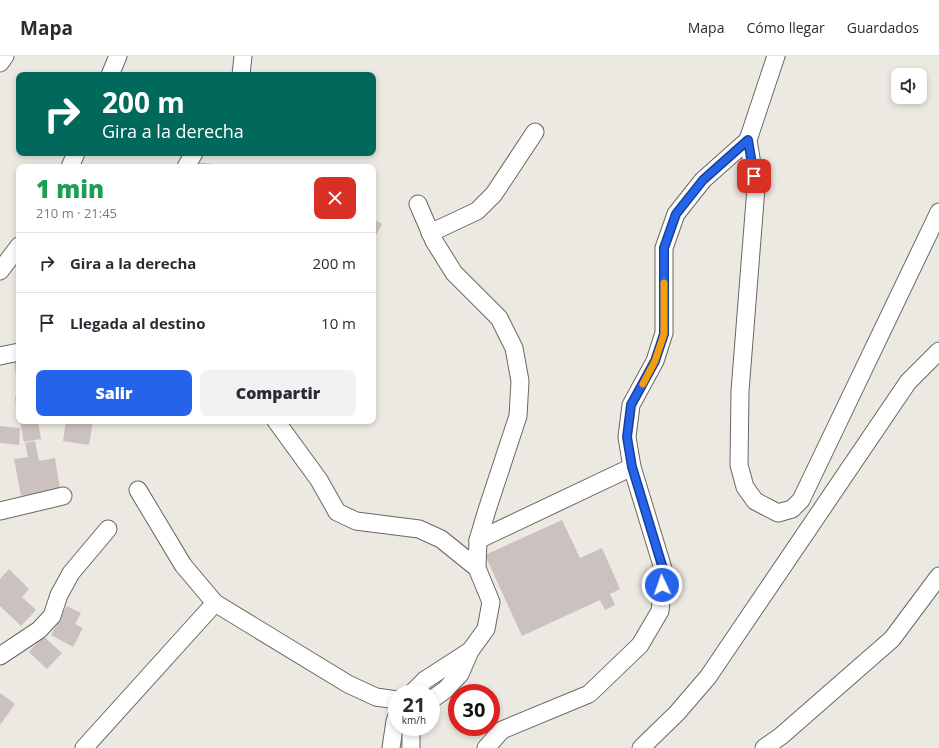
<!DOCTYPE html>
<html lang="es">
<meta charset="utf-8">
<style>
:root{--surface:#fff;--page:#f2f2f3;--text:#2b2b33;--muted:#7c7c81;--line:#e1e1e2;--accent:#2563eb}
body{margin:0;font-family:"Open Sans",sans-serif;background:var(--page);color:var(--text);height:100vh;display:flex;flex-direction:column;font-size:15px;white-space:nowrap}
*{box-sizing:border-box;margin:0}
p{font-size:13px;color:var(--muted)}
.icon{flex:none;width:22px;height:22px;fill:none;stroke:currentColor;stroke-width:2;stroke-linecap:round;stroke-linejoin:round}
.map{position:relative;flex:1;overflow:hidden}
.drawer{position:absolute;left:16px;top:108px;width:360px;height:260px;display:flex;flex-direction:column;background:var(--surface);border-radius:8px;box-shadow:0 2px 6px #0003}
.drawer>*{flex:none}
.guide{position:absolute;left:16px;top:16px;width:360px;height:84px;border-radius:8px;box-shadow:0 2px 6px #0003;background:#00695c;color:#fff;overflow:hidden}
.controls{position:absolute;left:891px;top:12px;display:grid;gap:8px}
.controls a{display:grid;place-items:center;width:36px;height:36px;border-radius:8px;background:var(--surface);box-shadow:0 2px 6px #0003;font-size:20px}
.speed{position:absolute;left:388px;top:628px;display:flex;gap:8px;font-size:20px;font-weight:700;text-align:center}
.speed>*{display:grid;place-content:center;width:52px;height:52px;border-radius:50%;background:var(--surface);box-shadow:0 2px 6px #0003;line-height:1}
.speed small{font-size:10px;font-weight:400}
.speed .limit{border:6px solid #d22;background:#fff;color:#111}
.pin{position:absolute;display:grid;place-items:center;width:34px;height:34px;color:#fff;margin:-17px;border-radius:8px;box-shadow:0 2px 6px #0006}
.me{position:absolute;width:44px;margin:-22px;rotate:357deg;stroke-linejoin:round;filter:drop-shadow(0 0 3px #0008)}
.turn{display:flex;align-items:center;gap:14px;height:84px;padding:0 20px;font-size:18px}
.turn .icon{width:52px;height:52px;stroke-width:2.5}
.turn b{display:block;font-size:28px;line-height:34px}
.round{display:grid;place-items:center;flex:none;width:42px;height:42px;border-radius:8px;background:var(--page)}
.headline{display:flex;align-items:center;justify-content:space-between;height:68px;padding:0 20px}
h1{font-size:24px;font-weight:800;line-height:30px;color:#1e9e55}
.button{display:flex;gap:8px;margin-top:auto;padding:8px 20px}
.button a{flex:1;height:46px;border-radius:8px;background:var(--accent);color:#fff;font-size:16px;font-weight:800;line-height:46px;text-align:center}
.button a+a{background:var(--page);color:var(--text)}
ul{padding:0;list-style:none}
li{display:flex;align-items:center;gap:12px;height:60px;padding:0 20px;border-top:1px solid var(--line)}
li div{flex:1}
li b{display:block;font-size:15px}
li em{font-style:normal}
header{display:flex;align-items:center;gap:24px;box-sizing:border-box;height:56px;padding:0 20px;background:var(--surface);border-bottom:1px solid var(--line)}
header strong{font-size:19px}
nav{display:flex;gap:22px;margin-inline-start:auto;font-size:14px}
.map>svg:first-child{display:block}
</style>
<header>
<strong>Mapa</strong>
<nav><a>Mapa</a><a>Cómo llegar</a><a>Guardados</a></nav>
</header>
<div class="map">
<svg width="939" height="692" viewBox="0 0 939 692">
<rect width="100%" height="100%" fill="#ebe9e1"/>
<g fill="#cbc2c0">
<polygon points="191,105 213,108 213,111 190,111"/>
<polygon points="373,163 382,168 373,185"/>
<polygon points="19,302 19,335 18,335 14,303"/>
<polygon points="19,340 19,362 18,362 15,341"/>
<polygon points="28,365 38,365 41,383 24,386 20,366"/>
<polygon points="66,365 93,365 89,389 63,385"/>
<polygon points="0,370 20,372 19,389 0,387"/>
<polygon points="35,385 39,405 55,402 60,433 21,440 14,403 28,401 25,387"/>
<polygon points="562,464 580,502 602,492 620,533 610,538 615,549 605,554 600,544 522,580 485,499"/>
<polygon points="9,513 29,533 22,541 36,554 21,570 0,550 0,523"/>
<polygon points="67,550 81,557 75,568 83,572 73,591 51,579"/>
<polygon points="43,580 62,597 47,613 29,596"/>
<polygon points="0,637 15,648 0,669"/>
</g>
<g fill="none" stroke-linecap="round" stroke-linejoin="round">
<defs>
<g id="street">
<polyline points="0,7 5,0"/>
<polyline points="110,19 118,0"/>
<polyline points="241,19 243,0"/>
<polyline points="748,84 776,0"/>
<polyline points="70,111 76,97"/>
<polyline points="186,111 194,97"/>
<polyline points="418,148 434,185 454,217 499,262 514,292 520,325 518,360 487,454 478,484 477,512 491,546 486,573 470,595 460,618 445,634 431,644"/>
<polyline points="430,177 477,155 494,138 535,76"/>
<polyline points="0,215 19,190"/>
<polyline points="0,300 19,296"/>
<polyline points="276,365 319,424 337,456 356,465 419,473 441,483 477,512"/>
<polyline points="138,434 183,509 215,547 348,628 376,641 397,644"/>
<polyline points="0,455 63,440"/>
<polyline points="478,484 632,411"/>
<polyline points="0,600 39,574 52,560 59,539 71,517 108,473"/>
<polyline points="412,637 425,624 470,595"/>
<polyline points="411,671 411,692"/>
<polyline points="84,692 215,547"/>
<polyline points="391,692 395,665 397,660"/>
<polyline points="486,692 502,674 589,638 640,589 660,555 664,516 632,411 627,381 631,349 655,305 664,277 664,192 676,158 703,124 748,84 756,132 740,335 739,409 745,431 755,445 778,457 792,453 801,444 939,156"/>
<polyline points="641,692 677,657 708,621 908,326 939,295"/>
<polyline points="764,692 781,680 892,583 939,520"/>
</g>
</defs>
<use href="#street" stroke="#696861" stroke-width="19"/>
<use href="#street" stroke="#fff" stroke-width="17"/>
</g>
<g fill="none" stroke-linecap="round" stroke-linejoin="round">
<defs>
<polyline id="route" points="662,529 664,516 632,411 627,381 631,349 655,305 664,278 664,192 676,158 703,124 748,84 754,120"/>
</defs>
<use href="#route" stroke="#184099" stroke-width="10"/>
<use href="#route" stroke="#2563eb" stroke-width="7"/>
<polyline stroke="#f59e0b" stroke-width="7" points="643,328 655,305 664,278 664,227"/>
</g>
</svg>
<div class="controls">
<a><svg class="icon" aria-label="sound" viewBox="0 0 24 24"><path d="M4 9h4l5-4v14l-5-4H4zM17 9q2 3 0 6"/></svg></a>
</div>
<div class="speed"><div>21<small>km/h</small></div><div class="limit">30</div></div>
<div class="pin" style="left:754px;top:120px;background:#d93025"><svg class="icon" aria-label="arrive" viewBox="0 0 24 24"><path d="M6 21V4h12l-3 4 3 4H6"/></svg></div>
<svg class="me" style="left:662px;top:529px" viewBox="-20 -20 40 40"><circle r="17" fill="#2563eb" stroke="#fff" stroke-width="3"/><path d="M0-11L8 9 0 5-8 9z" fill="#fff"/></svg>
<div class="guide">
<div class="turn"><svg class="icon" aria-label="right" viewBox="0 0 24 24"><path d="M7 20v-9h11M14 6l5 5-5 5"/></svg><div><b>200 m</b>Gira a la derecha</div></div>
</div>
<section class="drawer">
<div class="headline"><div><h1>1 min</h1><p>210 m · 21:45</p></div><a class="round" style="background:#d93025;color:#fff"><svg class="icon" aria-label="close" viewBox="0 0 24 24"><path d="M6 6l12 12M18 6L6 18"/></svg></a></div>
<ul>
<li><svg class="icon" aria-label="right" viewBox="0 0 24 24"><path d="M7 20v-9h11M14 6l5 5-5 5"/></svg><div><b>Gira a la derecha</b></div><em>200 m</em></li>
<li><svg class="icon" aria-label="arrive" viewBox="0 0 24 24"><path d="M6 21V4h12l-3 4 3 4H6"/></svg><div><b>Llegada al destino</b></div><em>10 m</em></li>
</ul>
<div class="button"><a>Salir</a><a>Compartir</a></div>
</section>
</div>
